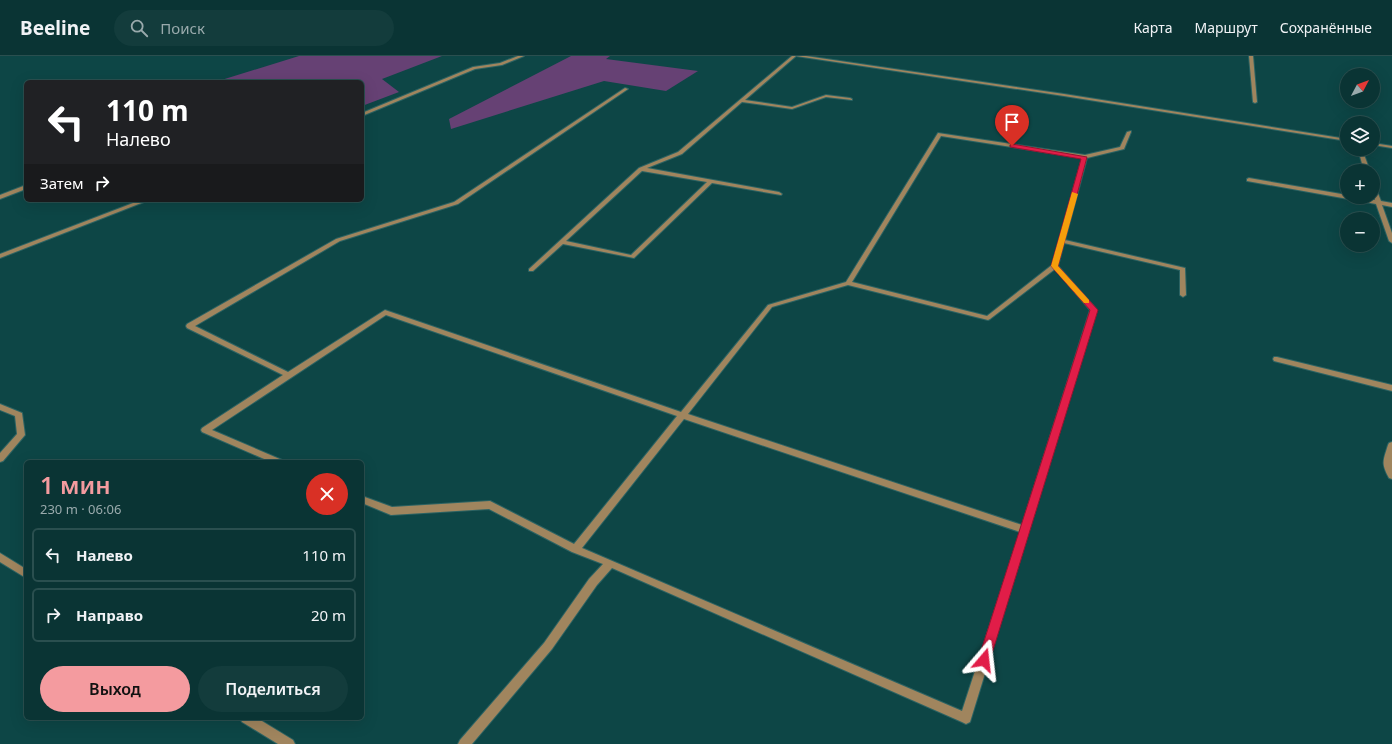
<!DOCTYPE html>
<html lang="ru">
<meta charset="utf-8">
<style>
:root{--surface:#0a3434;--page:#133c3c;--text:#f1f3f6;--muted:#99aaac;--line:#2a4f4f;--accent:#f49b9f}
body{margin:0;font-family:"Noto Sans",sans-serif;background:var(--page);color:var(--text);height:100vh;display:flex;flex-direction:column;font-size:15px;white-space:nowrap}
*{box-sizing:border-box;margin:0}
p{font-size:13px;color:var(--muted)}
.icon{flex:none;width:22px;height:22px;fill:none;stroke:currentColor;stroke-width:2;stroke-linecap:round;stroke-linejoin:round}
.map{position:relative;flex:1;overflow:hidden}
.panel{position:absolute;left:24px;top:404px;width:340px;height:260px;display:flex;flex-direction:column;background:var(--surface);border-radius:6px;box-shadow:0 4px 16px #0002,0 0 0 1px var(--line)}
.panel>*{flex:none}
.banner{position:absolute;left:24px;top:24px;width:340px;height:122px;border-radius:6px;box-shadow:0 4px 16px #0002,0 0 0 1px var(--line);background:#202124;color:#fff;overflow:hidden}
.needle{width:26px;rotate:49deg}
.tools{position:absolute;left:1340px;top:12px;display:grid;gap:8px}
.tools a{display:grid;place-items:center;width:40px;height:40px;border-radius:50%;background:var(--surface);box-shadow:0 4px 16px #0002,0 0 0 1px var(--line);font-size:20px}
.pin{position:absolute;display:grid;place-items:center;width:34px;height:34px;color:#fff;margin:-41px -17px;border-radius:50% 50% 50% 0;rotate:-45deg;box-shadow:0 0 4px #0007}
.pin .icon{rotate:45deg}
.me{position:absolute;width:44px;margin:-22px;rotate:17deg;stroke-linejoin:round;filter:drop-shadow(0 0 3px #0008)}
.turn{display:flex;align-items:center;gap:14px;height:84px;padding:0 16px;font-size:18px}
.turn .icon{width:52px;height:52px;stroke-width:2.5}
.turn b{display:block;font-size:28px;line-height:34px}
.then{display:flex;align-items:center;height:38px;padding:0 16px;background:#0003;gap:8px;font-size:15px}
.round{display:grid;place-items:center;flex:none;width:42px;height:42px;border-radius:21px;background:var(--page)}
.headline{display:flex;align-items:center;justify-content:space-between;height:68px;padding:0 16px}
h1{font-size:24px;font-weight:600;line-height:30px;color:var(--accent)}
.button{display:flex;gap:8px;margin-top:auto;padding:8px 16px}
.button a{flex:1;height:46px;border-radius:24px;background:var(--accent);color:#111;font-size:16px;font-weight:600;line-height:46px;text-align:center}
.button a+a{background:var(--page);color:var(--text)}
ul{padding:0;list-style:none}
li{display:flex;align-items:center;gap:12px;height:54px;margin:0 8px 6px;padding:0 8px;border:2px solid var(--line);border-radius:6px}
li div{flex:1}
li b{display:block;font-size:15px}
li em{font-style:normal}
header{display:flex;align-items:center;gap:24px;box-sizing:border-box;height:56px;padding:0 20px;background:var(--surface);border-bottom:1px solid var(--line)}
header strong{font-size:19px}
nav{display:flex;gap:22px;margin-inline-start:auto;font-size:14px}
.search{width:280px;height:36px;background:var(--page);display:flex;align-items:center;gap:10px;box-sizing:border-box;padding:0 14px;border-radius:22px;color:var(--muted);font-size:15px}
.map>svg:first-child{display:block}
</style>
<header>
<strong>Beeline</strong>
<div class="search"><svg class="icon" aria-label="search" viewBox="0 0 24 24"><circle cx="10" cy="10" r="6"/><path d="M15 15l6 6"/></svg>Поиск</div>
<nav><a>Карта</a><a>Маршрут</a><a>Сохранённые</a></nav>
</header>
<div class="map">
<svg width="1392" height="688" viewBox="0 0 1392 688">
<rect width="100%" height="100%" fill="#0d4646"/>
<g fill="#664174">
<polygon points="299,0 442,0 382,23 399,36 362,50 362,26 215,26"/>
<polygon points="571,0 610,0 606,3 698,15 666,35 604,25 451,73 449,63"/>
</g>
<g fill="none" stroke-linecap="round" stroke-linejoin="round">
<defs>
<g id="service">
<polygon points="518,0 524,0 502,9 475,13 362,60 362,57 473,11 500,7"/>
<path d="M792,0h4l-51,44 47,7 34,-12 24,3 2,1v1l-26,-3 -34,12 -50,-7 -60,52 -35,14 132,24 3,2 -1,1 -69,-12 -78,75 -71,-14 -30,27h-4v-2l110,-101 39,-16zM642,115l65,11 -76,73 -65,-14z"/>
<polygon points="796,0 806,0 1064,38 1347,83 1347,85 1064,40"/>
<polygon points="1249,0 1253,0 1257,46 1255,47 1253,46"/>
<path d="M625,32l3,1 -170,115 -118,37 -145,85 93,46 97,-62 296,102 87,-107 78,-23 92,-149 147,22 35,-8 7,-15 4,-1v1l-7,17 -37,9 -22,82 120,28 1,27 -3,2 -3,-2v-25l-116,-27 -6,23 39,44 -127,412 -4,2 -4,-2 -350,-154 -15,17 -45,64 -80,95h-14l2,-4 84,-97 45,-64 14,-15 -31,-12 -83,-43 -98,6 -29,-12v-7l30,11 98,-6 84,43 103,-128 -291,-101 -174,115 70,30 1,2h-12l-69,-30 -1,-2 1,-2 81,-53 -96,-47 -1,-2 1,-2 149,-85 118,-37zM941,80l141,22 -30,107 -65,51 -135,-34zM1055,213l35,41 -68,215 -334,-111 84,-107 76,-22 140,35 2,-1zM684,363l336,113 -58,179 -380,-163z"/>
<polygon points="1373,87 1392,90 1392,92 1373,89"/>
<polygon points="1358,93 1362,93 1370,115 1364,115"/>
<polygon points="1249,122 1347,139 1347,141 1357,141 1375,144 1373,139 1373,129 1375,130 1381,145 1392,147 1392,151 1382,149 1392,177 1392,187 1389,185 1376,148 1247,125 1247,123"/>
<polygon points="26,129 26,133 0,143 0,139"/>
<polygon points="141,144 149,144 0,202 0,198"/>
<polygon points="1274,301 1277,301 1392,329 1392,335 1274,305 1273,303"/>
<polygon points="0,348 22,357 25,379 3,405 0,406 0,397 17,378 15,360 0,354"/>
<path d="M1392,386v37l-3,-1c-8,-15 -6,-17 -1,-33l1,-2z"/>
<polygon points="0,497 26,513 26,522 0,506"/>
<polygon points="240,662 257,662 293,684 295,688 278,688 242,666"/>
</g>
</defs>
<use href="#service" stroke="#2c6363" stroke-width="2"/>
<use href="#service" fill="#a0855e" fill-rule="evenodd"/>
</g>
<polygon fill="#e11d48" stroke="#92132f" points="1012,88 1087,101 1058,210 1098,254 990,604 989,608 984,610 980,608 978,604 1090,254 1051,210 1081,103 1010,91 1010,89"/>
<polygon fill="#f59e0b" points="1072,136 1078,138 1058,210 1089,244 1089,247 1084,247 1051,210"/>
</svg>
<div class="tools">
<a><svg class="needle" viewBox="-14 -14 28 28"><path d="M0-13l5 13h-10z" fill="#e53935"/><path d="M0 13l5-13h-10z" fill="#99aaac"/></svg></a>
<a><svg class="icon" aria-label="layers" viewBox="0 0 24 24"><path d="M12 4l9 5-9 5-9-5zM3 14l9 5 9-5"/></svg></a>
<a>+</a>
<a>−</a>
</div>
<div class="pin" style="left:1012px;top:90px;background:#d93025"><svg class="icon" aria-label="arrive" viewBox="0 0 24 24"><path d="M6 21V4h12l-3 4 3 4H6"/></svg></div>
<svg class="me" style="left:984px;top:604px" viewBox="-20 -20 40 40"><path d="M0-17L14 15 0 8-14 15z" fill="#e11d48" stroke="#fff" stroke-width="4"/></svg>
<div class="banner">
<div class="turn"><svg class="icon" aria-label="left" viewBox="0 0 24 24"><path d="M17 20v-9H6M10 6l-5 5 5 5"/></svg><div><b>110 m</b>Налево</div></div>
<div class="then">Затем<svg class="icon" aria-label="right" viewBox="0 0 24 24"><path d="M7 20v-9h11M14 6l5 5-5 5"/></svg></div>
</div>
<section class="panel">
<div class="headline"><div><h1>1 мин</h1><p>230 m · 06:06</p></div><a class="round" style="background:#d93025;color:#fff"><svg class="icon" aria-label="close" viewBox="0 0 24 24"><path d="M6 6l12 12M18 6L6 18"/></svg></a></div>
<ul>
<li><svg class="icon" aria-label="left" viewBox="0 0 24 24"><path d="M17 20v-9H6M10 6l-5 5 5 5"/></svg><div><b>Налево</b></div><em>110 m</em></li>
<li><svg class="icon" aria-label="right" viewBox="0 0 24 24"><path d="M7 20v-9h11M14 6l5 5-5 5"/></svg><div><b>Направо</b></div><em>20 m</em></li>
</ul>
<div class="button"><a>Выход</a><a>Поделиться</a></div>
</section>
</div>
